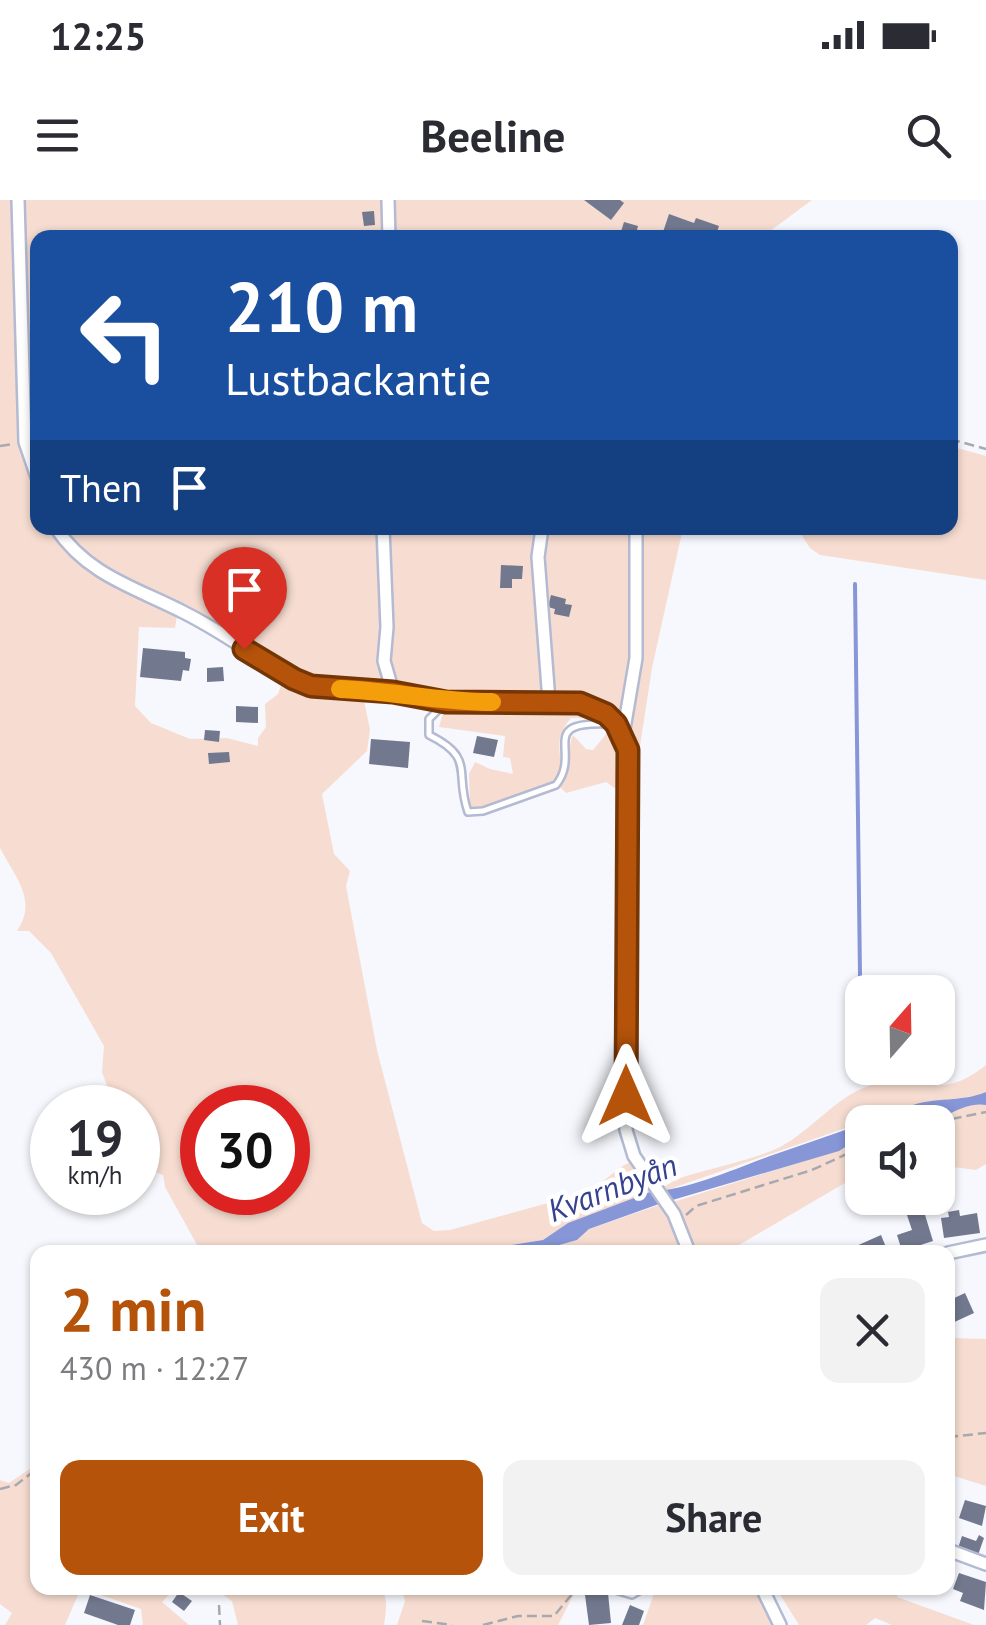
<!DOCTYPE html>
<meta charset="utf-8">
<style>
:root{--surface:#fff;--page:#f2f2f3;--text:#2b2b33;--muted:#7c7c81;--accent:#b45309}
body{margin:0;font-family:"PT Sans",sans-serif;background:var(--page);color:var(--text);height:100vh;display:flex;flex-direction:column;font-size:38px;white-space:nowrap}
*{box-sizing:border-box;margin:0}
p{font-size:32px;color:var(--muted)}
.icon{flex:none;width:55px;height:55px;fill:none;stroke:currentColor;stroke-width:2;stroke-linecap:round;stroke-linejoin:round}
.map{position:relative;flex:1;overflow:hidden}
.sheet{position:absolute;left:30px;top:1045px;width:925px;height:350px;display:flex;flex-direction:column;background:var(--surface);border-radius:20px;box-shadow:0 2px 8px #0004}
.sheet>*{flex:none}
.guide{position:absolute;left:30px;top:30px;width:928px;height:305px;border-radius:20px;box-shadow:0 2px 8px #0004;background:#1a4fa0;color:#fff;overflow:hidden}
.needle{width:65px;rotate:20deg}
.tools{position:absolute;left:845px;top:775px;display:grid;gap:20px}
.tools a{display:grid;place-items:center;width:110px;height:110px;border-radius:20px;background:var(--surface);box-shadow:0 2px 8px #0004;font-size:50px}
.speed{position:absolute;left:30px;top:885px;display:flex;gap:20px;font-size:50px;font-weight:700;text-align:center}
.speed>*{display:grid;place-content:center;width:130px;height:130px;border-radius:50%;background:var(--surface);box-shadow:0 2px 8px #0004;line-height:1}
.speed small{font-size:25px;font-weight:400}
.speed .limit{border:15px solid #d22;background:#fff;color:#111}
.pin{position:absolute;display:grid;place-items:center;width:85px;height:85px;color:#fff;margin:-102px -42px;border-radius:50% 50% 50% 0;rotate:-45deg;box-shadow:0 0 10px #0007}
.pin .icon{rotate:45deg}
.me{position:absolute;width:110px;margin:-55px;rotate:0deg;stroke-linejoin:round;filter:drop-shadow(0 0 8px #0008)}
.turn{display:flex;align-items:center;gap:35px;height:210px;padding:0 30px;font-size:45px}
.turn .icon{width:130px;height:130px;stroke-width:2.5}
.turn b{display:block;font-size:70px;line-height:85px}
.then{display:flex;align-items:center;height:95px;padding:0 30px;background:#0003;gap:20px;font-size:38px}
.round{display:grid;place-items:center;flex:none;width:105px;height:105px;border-radius:20px;background:var(--page)}
.headline{display:flex;align-items:center;justify-content:space-between;height:170px;padding:0 30px}
h1{font-size:60px;font-weight:800;line-height:75px;color:var(--accent)}
.action{display:flex;gap:20px;margin-top:auto;padding:20px 30px}
.action a{flex:1;height:115px;border-radius:20px;background:var(--accent);color:#fff;font-size:40px;font-weight:800;line-height:115px;text-align:center}
.action a+a{background:var(--page);color:var(--text)}
.status{display:flex;justify-content:space-between;align-items:center;height:70px;padding:0 50px;background:var(--surface);direction:ltr}
.status svg{height:28px;fill:currentColor}
header{display:flex;justify-content:space-between;align-items:center;height:130px;padding:0 30px;background:var(--surface);font-size:45px;font-weight:800}
.map>svg:first-child{display:block}
</style>
<div class="status"><b>12:25</b><svg viewBox="0 0 49 12"><path d="M0 12V9h3v3zM5 12V6h3v6zM10 12V3h3v9zM15 12V0h3v12zM26 1h20v11H26zM47 4h2v5h-2z"/></svg></div>
<header><svg class="icon" aria-label="menu" viewBox="0 0 24 24"><path d="M4 6h16M4 12h16M4 18h16"/></svg>Beeline<svg class="icon" aria-label="search" viewBox="0 0 24 24"><circle cx="10" cy="10" r="6"/><path d="M15 15l6 6"/></svg></header>
<div class="map">
<svg width="986" height="1425" viewBox="0 0 986 1425">
<rect width="100%" height="100%" fill="#f6f8fd"/>
<g fill="#f7ddd1" fill-rule="evenodd">
<path d="M0,0h812l-50,37 -724,1v290h645l-31,140 -12,78 -21,-27 -48,-1c-23,27 -3,41 -14,60 -7,14 -66,30 -82,32l-5,-3 -1,-33 6,-12 15,7 23,5 -3,-16 -7,-1 2,-21 -66,-9 4,-14 9,-7 -1,-12 -90,-8 9,44 -3,21 -45,43 12,60 16,17 -4,15 31,164 45,173 12,8 16,-1 138,-38c18,-9 26,-25 46,-31l22,31 -88,31 -25,17 -78,12h-264l-36,-65 -2,-12c-17,-7 -23,-13 -21,-32l-4,-2v-33l-23,-1 -13,-35 2,-26 -53,-93 -22,-22h-12c21,-31 -2,-54 -17,-83zM179,403l109,63 -10,28 -13,10 1,23 -8,11v8l-31,-8 -37,1 -39,-16 -16,-17 4,-79 36,1zM202,908h86v84h-86z"/>
<polygon points="950,246 986,256 986,380 820,355 810,348 797,328 950,328"/>
<path d="M607,533l9,3 5,15 -2,40 -13,-9 -40,11 -6,-6c14,-17 5,-33 13,-52l13,14 7,1z"/>
<path d="M986,865v27l-6,3 -68,10 -248,86 -2,-3 15,-9c29,-10 77,-19 103,-32 33,-17 59,-55 96,-63 48,-10 62,19 110,-19z"/>
<polygon points="975,904 986,905 986,964 976,970 938,965 938,922 930,922 950,911"/>
<polygon points="862,937 862,973 727,1052 697,1052 673,1002 849,947"/>
<polygon points="662,1004 683,1052 535,1052 577,1040 589,1029"/>
<polygon points="953,1138 986,1139 986,1286 954,1276 948,1292 948,1141"/>
<polygon points="37,1264 38,1388 175,1388 162,1402 189,1425 143,1425 141,1409 81,1388 65,1425 5,1425 12,1413 0,1404 0,1280 9,1283"/>
<path d="M213,1388h169c6,12 4,23 2,37h-146l-6,-24z"/>
<polygon points="401,1388 582,1388 575,1392 558,1425 397,1425 405,1401"/>
<polygon points="656,1388 757,1388 776,1425 643,1425"/>
<polygon points="776,1388 900,1388 897,1397 974,1425 892,1425 875,1418 866,1425 799,1425"/>
</g>
<path fill="#8696d7" d="M986,892v13c-23,-4 -40,15 -60,17 -20,3 -43,0 -64,0v15l-23,14 -180,53 -70,25 -12,11 -42,12h-70l78,-12 25,-17 82,-31c40,-3 82,-22 120,-36 46,-16 94,-32 140,-50 23,-9 53,-4 76,-14z"/>
<g fill="none" stroke-linecap="round" stroke-linejoin="round">
<polyline stroke="#8696d7" stroke-width="4" points="855,384 861,854"/>
</g>
<g fill="#72788e">
<polygon points="584,0 620,0 624,3 611,20"/>
<polygon points="374,11 375,25 364,26 362,12"/>
<polygon points="669,14 694,23 696,18 719,26 717,32 730,38 671,38 662,35"/>
<polygon points="624,22 638,26 635,38 619,38"/>
<polygon points="501,365 523,366 522,379 512,379 512,388 500,388"/>
<polygon points="551,395 566,399 565,404 572,405 569,417 554,414 555,409 548,407"/>
<polygon points="143,448 185,452 185,458 191,459 189,471 183,470 181,481 140,477"/>
<polygon points="223,467 224,481 207,482 207,468"/>
<polygon points="236,506 258,507 258,523 236,522"/>
<polygon points="205,530 220,531 219,542 204,540"/>
<polygon points="477,536 498,540 494,557 473,553"/>
<polygon points="371,539 410,542 408,568 369,564"/>
<polygon points="229,552 230,562 209,564 208,553"/>
<polygon points="922,1005 933,1041 902,1051 897,1035 912,1030 905,1009"/>
<polygon points="959,1010 960,1016 977,1013 980,1033 944,1038 941,1018 949,1017 948,1012"/>
<polygon points="881,1035 888,1052 857,1052 854,1047"/>
<polygon points="965,1093 974,1113 948,1125 948,1101"/>
<polygon points="965,1300 986,1306 982,1326 959,1318"/>
<polygon points="979,1335 984,1338 978,1355 958,1348 962,1336 976,1341"/>
<polygon points="959,1373 986,1382 984,1410 960,1401 963,1393 953,1389"/>
<polygon points="179,1392 192,1401 184,1411 172,1402"/>
<polygon points="608,1393 611,1423 589,1425 585,1395"/>
<polygon points="90,1395 135,1410 130,1425 118,1425 84,1413"/>
<polygon points="630,1405 644,1411 639,1425 622,1425"/>
</g>
<g fill="none" stroke-linecap="round" stroke-linejoin="round">
<defs>
<g id="service">
<path d="M444,504l-15,15v16c47,23 25,37 39,77l15,-1 73,-26c27,-34 -22,-65 57,-61"/>
<polyline points="609,1388 632,1395 644,1388"/>
</g>
<g id="minor">
<polyline points="18,0 25,242 38,280"/>
<polyline points="388,0 389,38"/>
<path d="M56,328c32,48 81,60 129,85 38,19 73,45 108,66l18,7 82,6 53,10 135,1 24,11 11,10 12,25 -2,381 8,26 40,58 15,38"/>
<polyline points="383,328 387,427 384,461 393,492"/>
<polyline points="542,328 538,357 549,501"/>
<polyline points="623,535 636,458 636,328"/>
<polyline points="948,1053 986,1045"/>
<polyline points="948,1350 986,1364"/>
<polyline points="762,1388 780,1425"/>
</g>
</defs>
<use href="#service" stroke="#b3bad2" stroke-width="10"/>
<use href="#minor" stroke="#b3bad2" stroke-width="16"/>
<g stroke="#a7a9af" stroke-width="2.5" stroke-dasharray="10 5" stroke-linecap="butt">
<polyline points="950,239 986,249"/>
<polyline points="0,246 13,244"/>
<polyline points="937,922 986,912"/>
<polyline points="686,1015 696,1006 812,970 862,947"/>
<polyline points="948,1237 986,1233"/>
<polyline points="0,1289 16,1285 38,1268"/>
<polyline points="219,1405 220,1425"/>
<polyline points="422,1421 452,1425"/>
<polyline points="483,1425 518,1416 554,1416 577,1388"/>
</g>
<use href="#service" stroke="#fff" stroke-width="5"/>
<use href="#minor" stroke="#fff" stroke-width="11"/>
</g>
<g fill="none" stroke-linecap="round" stroke-linejoin="round">
<defs>
<polyline id="route" points="244,449 294,479 311,486 393,492 446,502 580,503 606,514 616,524 628,550 626,896"/>
</defs>
<use href="#route" stroke="#753606" stroke-width="25"/>
<use href="#route" stroke="#b45309" stroke-width="18"/>
<path stroke="#f59e0b" stroke-width="18" d="M340,489c51,2 100,13 152,13"/>
</g>
<g text-anchor="middle" dominant-baseline="central" stroke-width="9" stroke-linejoin="round" paint-order="stroke">
<g font-size="32" font-style="italic" fill="#36428f" stroke="#fff">
<text transform="translate(612 987) rotate(-21)">Kvarnbyån</text>
</g>
</g>
</svg>
<div class="tools">
<a><svg class="needle" viewBox="-14 -14 28 28"><path d="M0-13l5 13h-10z" fill="#e53935"/><path d="M0 13l5-13h-10z" fill="#7c7c81"/></svg></a>
<a><svg class="icon" aria-label="sound" viewBox="0 0 24 24"><path d="M4 9h4l5-4v14l-5-4H4zM17 9q2 3 0 6"/></svg></a>
</div>
<div class="speed"><div>19<small>km/h</small></div><div class="limit">30</div></div>
<div class="pin" style="left:244px;top:449px;background:#d93025"><svg class="icon" aria-label="arrive" viewBox="0 0 24 24"><path d="M6 21V4h12l-3 4 3 4H6"/></svg></div>
<svg class="me" style="left:626px;top:896px" viewBox="-20 -20 40 40"><path d="M0-17L14 15 0 8-14 15z" fill="#b45309" stroke="#fff" stroke-width="4"/></svg>
<div class="guide">
<div class="turn"><svg class="icon" aria-label="left" viewBox="0 0 24 24"><path d="M17 20v-9H6M10 6l-5 5 5 5"/></svg><div><b>210 m</b>Lustbackantie</div></div>
<div class="then">Then<svg class="icon" aria-label="arrive" viewBox="0 0 24 24"><path d="M6 21V4h12l-3 4 3 4H6"/></svg></div>
</div>
<section class="sheet">
<div class="headline"><div><h1>2 min</h1><p>430 m · 12:27</p></div><a class="round"><svg class="icon" aria-label="close" viewBox="0 0 24 24"><path d="M6 6l12 12M18 6L6 18"/></svg></a></div>
<div class="action"><a>Exit</a><a>Share</a></div>
</section>
</div>
